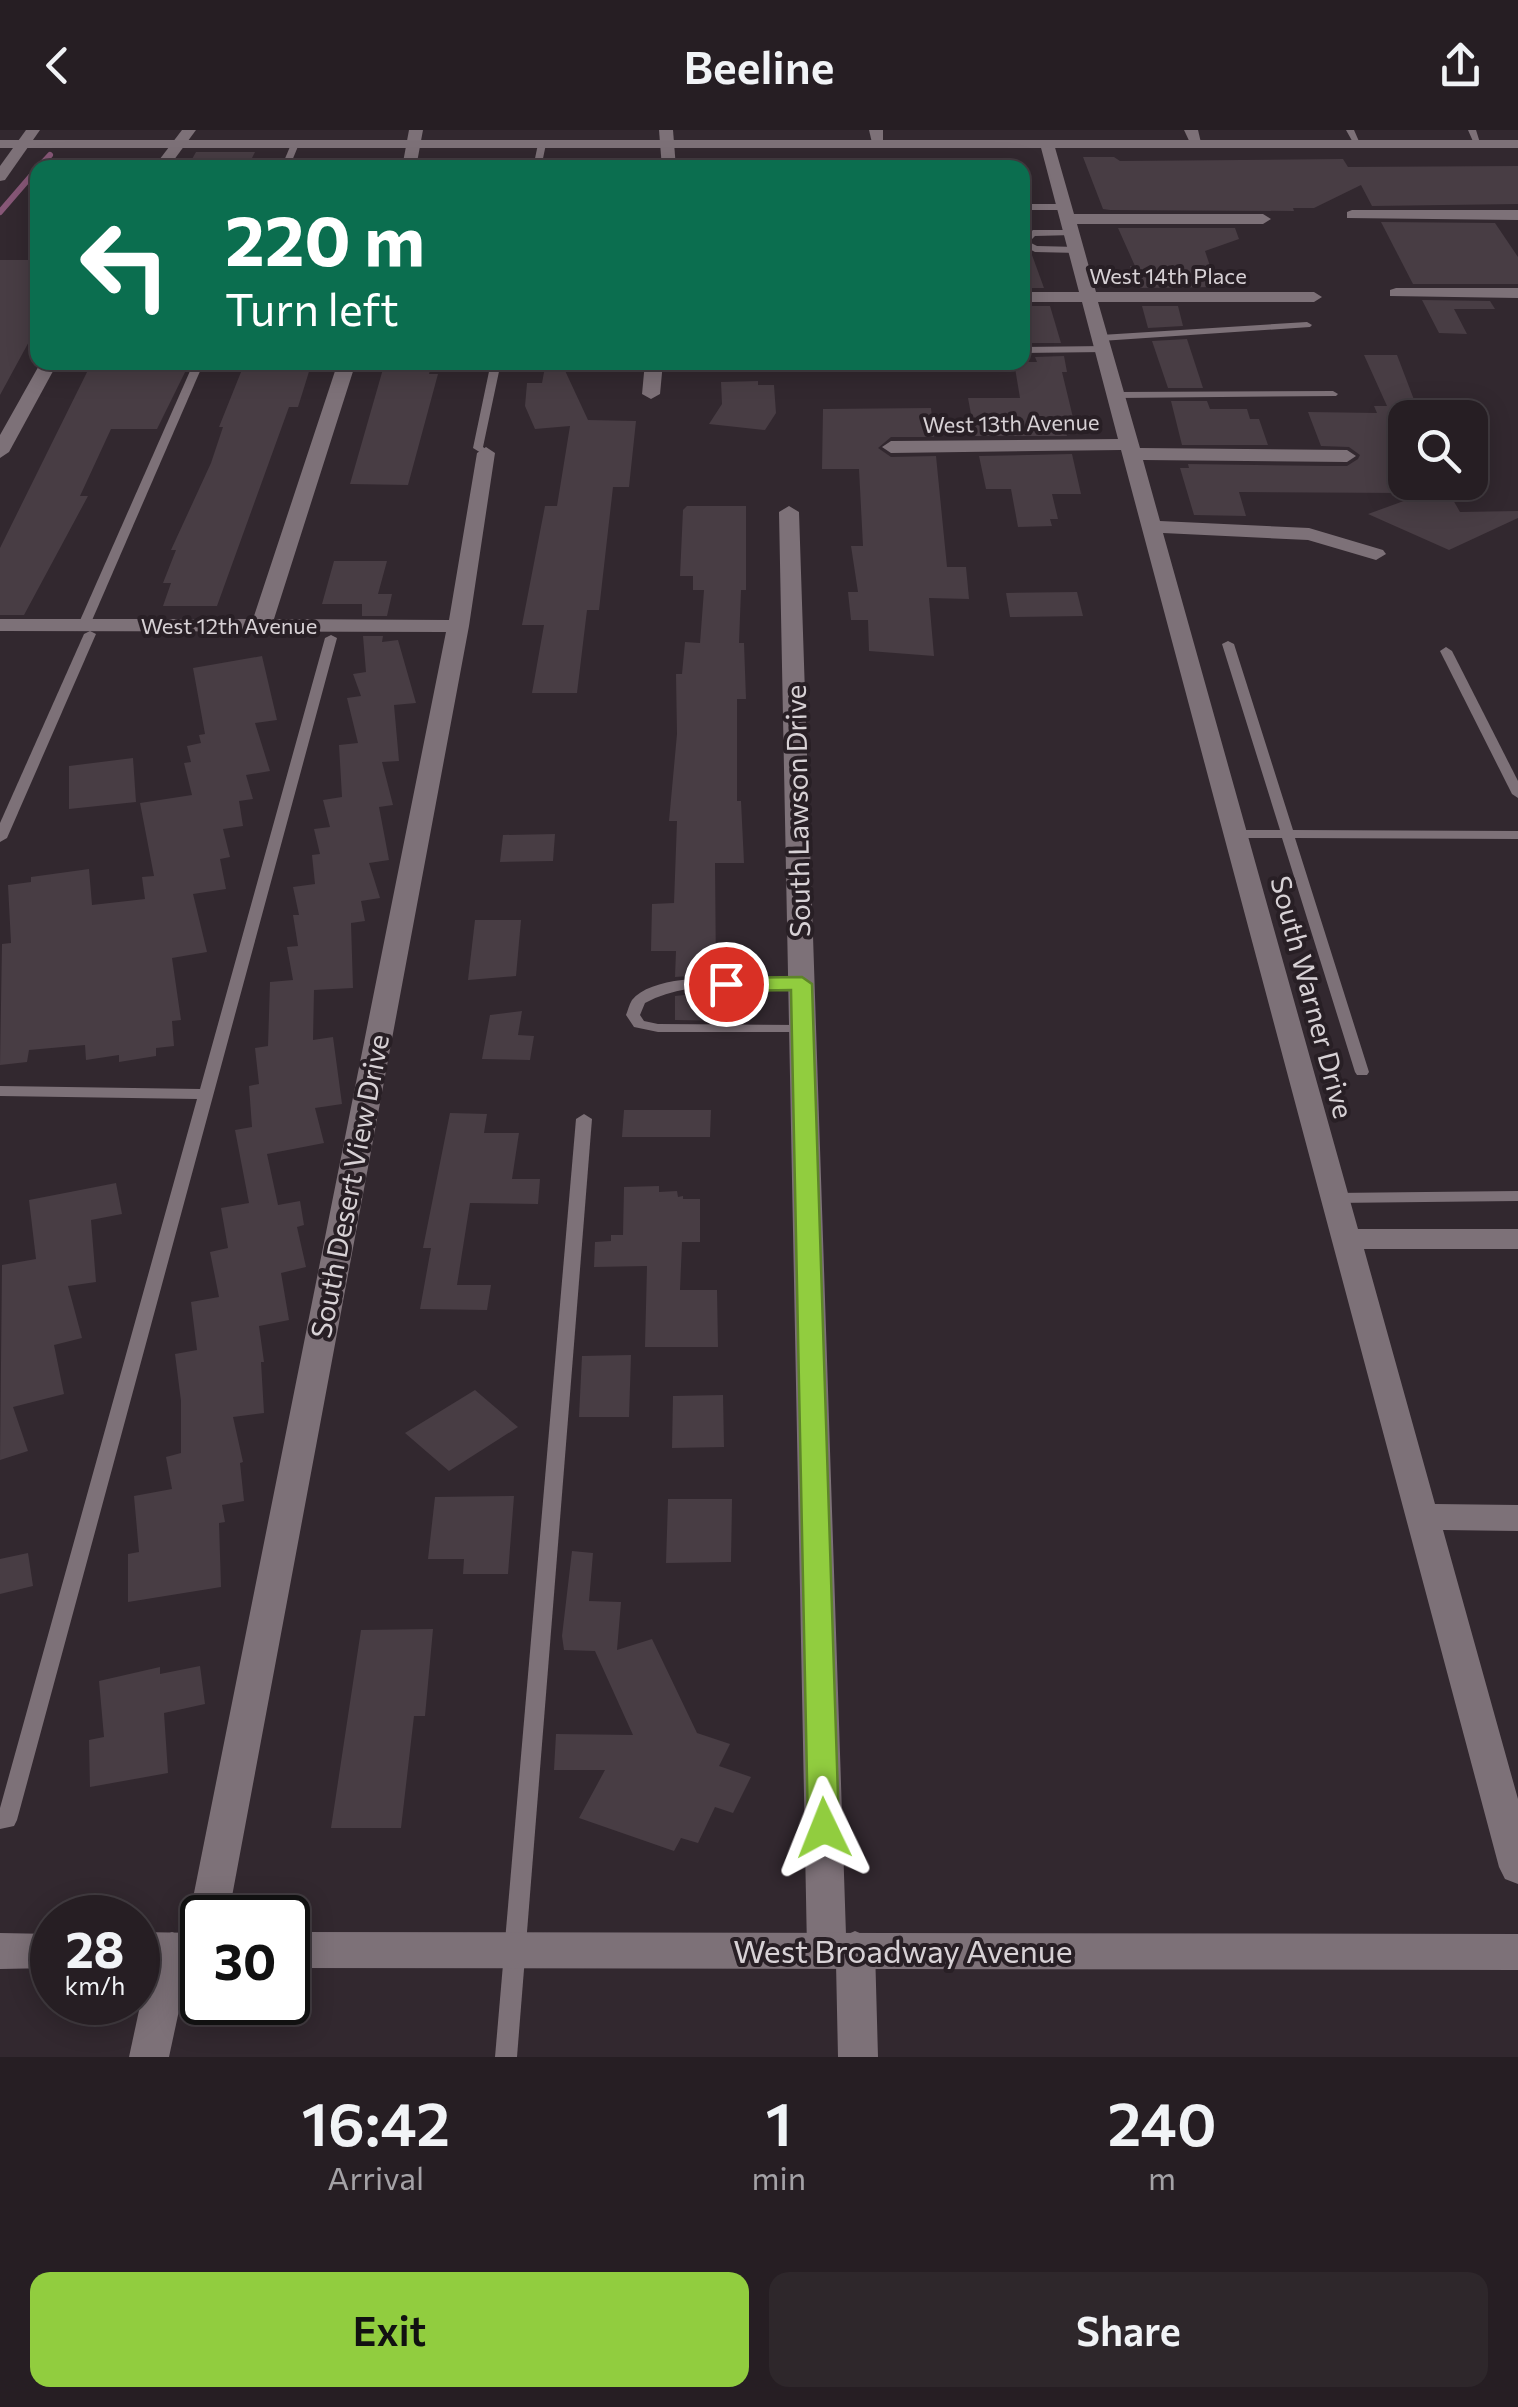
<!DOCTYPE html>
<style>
:root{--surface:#261e23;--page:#2e272b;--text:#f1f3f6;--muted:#a4a2a6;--line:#423c41;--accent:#91cd3f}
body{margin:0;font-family:Commissioner,sans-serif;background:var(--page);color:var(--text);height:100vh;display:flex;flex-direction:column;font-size:38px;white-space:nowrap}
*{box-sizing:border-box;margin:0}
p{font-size:32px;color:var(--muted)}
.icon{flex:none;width:55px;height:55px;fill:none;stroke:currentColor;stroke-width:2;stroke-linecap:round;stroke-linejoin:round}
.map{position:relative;height:1927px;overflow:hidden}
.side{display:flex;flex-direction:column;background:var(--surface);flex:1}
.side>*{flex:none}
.banner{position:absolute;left:30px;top:30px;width:1000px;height:210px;border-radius:20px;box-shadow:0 5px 25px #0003,0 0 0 2px var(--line);background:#0b6e4f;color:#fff;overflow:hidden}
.fabs{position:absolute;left:1388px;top:270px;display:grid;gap:20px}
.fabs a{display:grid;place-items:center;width:100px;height:100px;border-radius:20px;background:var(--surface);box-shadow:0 5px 25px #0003,0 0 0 2px var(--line);font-size:50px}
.speed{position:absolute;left:30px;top:1765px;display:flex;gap:20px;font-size:50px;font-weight:700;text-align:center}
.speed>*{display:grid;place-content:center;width:130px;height:130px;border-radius:50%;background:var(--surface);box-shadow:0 5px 25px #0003,0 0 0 2px var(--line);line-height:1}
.speed small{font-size:25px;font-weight:400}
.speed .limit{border:5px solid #111;border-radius:15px;background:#fff;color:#111}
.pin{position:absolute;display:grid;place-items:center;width:85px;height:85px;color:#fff;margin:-42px;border:5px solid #fff;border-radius:50%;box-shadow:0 2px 10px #0007}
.me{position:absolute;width:110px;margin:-55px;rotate:358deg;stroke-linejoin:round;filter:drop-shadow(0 0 8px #0008)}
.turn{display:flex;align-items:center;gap:35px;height:210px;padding:0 30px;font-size:45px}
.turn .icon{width:130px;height:130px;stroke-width:2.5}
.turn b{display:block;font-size:70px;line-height:85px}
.eta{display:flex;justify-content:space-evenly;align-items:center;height:170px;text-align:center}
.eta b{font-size:60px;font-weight:600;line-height:70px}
.primary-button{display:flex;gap:20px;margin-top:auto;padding:20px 30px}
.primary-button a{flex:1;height:115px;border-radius:20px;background:var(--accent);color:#111;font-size:40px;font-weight:600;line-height:115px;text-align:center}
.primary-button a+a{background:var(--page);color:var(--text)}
header{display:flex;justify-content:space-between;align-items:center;height:130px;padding:0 30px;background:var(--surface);font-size:45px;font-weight:600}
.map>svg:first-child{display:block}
</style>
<header><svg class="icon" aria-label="back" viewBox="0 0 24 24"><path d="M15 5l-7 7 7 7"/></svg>Beeline<svg class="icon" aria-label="share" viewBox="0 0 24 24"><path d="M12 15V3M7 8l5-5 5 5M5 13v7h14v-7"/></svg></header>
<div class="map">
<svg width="1518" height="1927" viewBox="0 0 1518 1927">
<rect width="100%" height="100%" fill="#32282f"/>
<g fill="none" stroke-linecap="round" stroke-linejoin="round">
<g stroke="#875777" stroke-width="6">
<polyline points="38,38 50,25"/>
<polyline points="0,82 38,38"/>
</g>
</g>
<g fill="#483d44">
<polygon points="196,22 255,22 247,38 187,38"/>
<polygon points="1083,27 1114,27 1120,31 1343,29 1348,37 1518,36 1518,74 1372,76 1361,55 1314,78 1293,78 1294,81 1110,80 1103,79"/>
<polygon points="1381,92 1495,93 1518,127 1518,154 1413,154"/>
<polygon points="1118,98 1235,98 1239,109 1205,121 1217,157 1136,158 1130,136 1135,136"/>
<polygon points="1022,120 1032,125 1044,158 1022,158"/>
<polygon points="0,130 38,130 38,195 0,265"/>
<polygon points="1422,170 1490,171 1495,179 1454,179 1467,204 1439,203"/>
<polygon points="1022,176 1050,176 1061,213 1031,213"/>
<polygon points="1142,176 1178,176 1183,196 1148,198"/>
<polygon points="1187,209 1203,258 1168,258 1152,211"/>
<polygon points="1364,225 1397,225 1421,288 1405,288 1405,363 1239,362 1246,386 1194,385 1180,338 1189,338 1188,334 1329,336 1347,336 1358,329 1360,325 1349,317 1321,316 1308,282 1377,283 1374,276 1387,276"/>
<polygon points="1064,226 1067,242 1062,242 1076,300 1065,300 1067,306 975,306 968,268 1020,268 1014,232 1037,232 1035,227"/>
<polygon points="92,232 190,232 157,299 111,299 80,366 88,366 24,485 0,485 0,418"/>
<polygon points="245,232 312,232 298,277 289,277 217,476 163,476 171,453 163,453 176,420 171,420 211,333 223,297 219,297"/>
<polygon points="385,232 432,232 429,244 438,244 408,355 350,354"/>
<polygon points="546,232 561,232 588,290 636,291 629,357 613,357 599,480 587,480 577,563 532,563 544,495 522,495 545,376 557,376 570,296 535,299 525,276 527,253 542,253"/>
<polygon points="758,251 758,255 774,255 776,283 765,300 709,294 722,274 721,252"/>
<polygon points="1171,271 1207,271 1210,279 1247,279 1250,289 1259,289 1268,315 1182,315"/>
<polygon points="931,278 934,307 891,307 878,318 891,327 936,326 947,437 966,437 969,469 929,468 934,526 869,521 868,490 851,490 848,462 858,462 851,416 863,416 859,339 822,339 823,279"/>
<polygon points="1072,324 1081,364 1052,364 1058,389 1050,389 1052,396 1018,397 1011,359 986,359 979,326"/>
<polygon points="1445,356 1460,382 1518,381 1518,388 1449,420 1368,384"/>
<polygon points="687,376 746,376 746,460 741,460 739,513 744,513 746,569 737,569 737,671 741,671 744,733 715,733 716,844 675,847 676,821 651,821 652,774 674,773 677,691 669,691 677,604 676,544 682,544 685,512 700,513 704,460 693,460 693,446 680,446 683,380"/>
<polygon points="334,431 387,431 378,464 392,464 387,486 362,486 362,474 322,474"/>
<polygon points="1077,462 1083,486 1010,487 1006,463"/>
<polygon points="363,506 383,506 382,512 398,510 416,573 394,575 399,631 382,632 393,675 379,677 389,730 369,733 380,768 361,771 365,791 351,793 353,858 314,860 313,910 333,907 342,974 315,978 324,1013 267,1024 278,1075 300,1071 304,1095 297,1097 306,1137 281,1143 289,1190 259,1196 264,1232 261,1232 264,1283 233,1287 243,1332 240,1333 244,1371 222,1375 225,1392 219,1393 221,1457 128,1472 128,1424 139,1422 134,1366 172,1359 166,1327 181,1323 181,1271 175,1224 197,1220 191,1172 219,1167 210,1122 228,1118 221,1078 249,1073 235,1000 252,997 249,956 259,954 255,918 268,916 270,852 293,850 287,817 298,816 293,785 299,785 293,757 315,754 312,725 320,724 314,699 330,697 323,670 342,667 339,615 358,613 347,568 361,566 353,544 366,542"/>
<polygon points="262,526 277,590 255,593 270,641 246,645 253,669 239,671 243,696 223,699 230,727 220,729 226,759 193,764 207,822 172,828 181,890 172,891 174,916 156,918 156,926 119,932 119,925 86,930 85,915 29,920 27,932 0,935 2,814 11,813 8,755 31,752 31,747 89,739 92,775 145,769 142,747 154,746 140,673 192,665 184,633 191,632 187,616 201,613 199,605 205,604 193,538"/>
<polygon points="133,628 136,672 69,679 69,636"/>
<polygon points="555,704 553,731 500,732 503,705"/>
<polygon points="475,790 521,790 516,846 468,850"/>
<polygon points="732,860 732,891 675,890 675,866"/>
<polygon points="522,881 518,905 534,906 530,930 482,929 490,885"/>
<polygon points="624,980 711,980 710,1007 622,1007"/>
<polygon points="450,983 487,984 484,1003 519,1003 512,1049 540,1049 538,1074 470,1073 457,1155 491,1155 487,1180 420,1179 431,1118 423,1118"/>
<polygon points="116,1053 122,1084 91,1090 96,1152 68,1156 82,1208 54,1215 64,1264 13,1277 28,1321 0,1330 2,1135 36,1129 29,1070"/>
<polygon points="659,1056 659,1062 677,1061 678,1067 683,1066 683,1069 700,1069 700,1112 682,1112 680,1160 717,1160 718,1217 645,1217 647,1136 594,1137 595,1112 611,1111 611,1105 623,1105 624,1057"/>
<polygon points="631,1225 629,1287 579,1287 582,1226"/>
<polygon points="475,1260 518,1297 449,1341 405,1303"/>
<polygon points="723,1265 724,1317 672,1318 673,1266"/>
<polygon points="514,1366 508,1444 463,1444 464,1429 428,1429 435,1367"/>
<polygon points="668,1369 732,1369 731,1432 666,1433"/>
<polygon points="572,1421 593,1423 589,1471 621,1472 617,1520 652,1509 697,1603 730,1614 719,1636 751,1647 733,1683 715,1677 698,1713 681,1708 674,1721 579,1688 605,1640 554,1640 556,1604 633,1605 595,1521 564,1520 562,1506"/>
<polygon points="28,1423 33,1456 0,1464 0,1429"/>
<polygon points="433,1499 425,1586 414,1586 401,1698 331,1698 361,1500"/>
<polygon points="200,1536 205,1574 164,1583 168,1643 90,1657 89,1610 104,1607 99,1551 160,1537 160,1544"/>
</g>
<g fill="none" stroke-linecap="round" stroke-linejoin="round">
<g fill="#7d7178" fill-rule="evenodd">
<polygon points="1346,0 1354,0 1361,16 1355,16"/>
<polygon points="1468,0 1476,0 1481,16 1475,16"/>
<polygon points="292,12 299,14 289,38 281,38"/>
<polygon points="542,12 546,14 541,38 533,38 538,14"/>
<polygon points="1022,74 1066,74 1070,77 1066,80 1022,80"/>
<polygon points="1033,100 1076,100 1077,102 1073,105 1035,106 1029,112 1037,116 1078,117 1082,120 1078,123 1035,122 1022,115 1022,109"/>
<polygon points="1307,192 1312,195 1310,197 1101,211 1096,208 1101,205"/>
<polygon points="1022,217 1105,216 1110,219 1105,222 1022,223"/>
<polygon points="194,232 204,232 90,495 84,498 80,497 78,495"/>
<polygon points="491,232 501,232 483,317 491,323 486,326 473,318"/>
<polygon points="1333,261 1338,264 1336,266 1118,268 1113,265 1118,262"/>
<polygon points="90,501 96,504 7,708 0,712 0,693 84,504"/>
<polygon points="331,505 337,508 17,1690 14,1696 0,1699 0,1678 197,969 0,966 0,956 200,959 325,508"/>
<polygon points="1228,511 1234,514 1293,700 1518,701 1518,709 1295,708 1369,942 1367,945 1357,945 1355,942 1282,708 1236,708 1229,704 1236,700 1280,700 1222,514"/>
<polygon points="1446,517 1452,521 1518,651 1518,668 1512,664 1440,521"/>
<path d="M739,847l62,3 7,4 -7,4c-52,-1 -108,-10 -156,15l-5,12 4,6 14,3 144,1 7,4 -2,3h-149l-24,-5 -8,-12c2,-5 3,-10 6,-15 18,-23 80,-23 107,-23z"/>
<polygon points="584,984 592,989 517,1927 495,1927 576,989"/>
<polygon points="1518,1061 1518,1071 1333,1073 1325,1068 1333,1063"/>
</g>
<g fill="#7d7178" fill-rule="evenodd">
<polygon points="26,0 40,0 5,50 0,51 0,36"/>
<polygon points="182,0 196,0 168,38 153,38"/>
<polygon points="409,0 423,0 416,38 402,38"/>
<polygon points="659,0 673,0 676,38 662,38"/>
<polygon points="869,0 883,0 883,17 873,17"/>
<polygon points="1184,0 1198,0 1202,17 1192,17"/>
<polygon points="1047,10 1054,14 1074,84 1263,84 1271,89 1263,94 1077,94 1096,162 1314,162 1322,167 1314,172 1098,172 1140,318 1347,320 1356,326 1347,332 1143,330 1160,391 1309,398 1383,420 1386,424 1376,430 1308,410 1163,403 1358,1099 1518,1099 1518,1119 1364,1119 1435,1374 1518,1375 1518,1401 1443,1400 1518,1669 1518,1754 1505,1749 1499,1737 1121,320 891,323 882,317 891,311 1118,309 1082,172 1022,172 1022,162 1079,162 1040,14"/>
<polygon points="1352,80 1518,80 1518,90 1347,88 1347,82"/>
<polygon points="1396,158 1518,158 1518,168 1390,166 1390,160"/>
<polygon points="41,232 58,232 9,322 0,328 0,305"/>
<polygon points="338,232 356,232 274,489 449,490 477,323 486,317 495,323 469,496 228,1788 202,1788 202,1803 194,1800 189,1788 446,502 0,501 0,489 253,489"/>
<polygon points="645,232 663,232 660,264 651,269 642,264"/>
<polygon points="789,376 799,382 846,1805 855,1801 869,1807 875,1819 878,1927 838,1927 836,1833 827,1837 813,1831 807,1819 779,382"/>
<polygon points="172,1802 186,1808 192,1820 169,1927 129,1927 152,1820 158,1808"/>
</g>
<rect fill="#7d7178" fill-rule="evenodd" x="0" y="10" width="1518" height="8"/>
<g fill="#7d7178" fill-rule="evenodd">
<polygon points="138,1802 202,1803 202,1837 138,1837"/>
<polygon points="288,1802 1518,1804 1518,1840 288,1838"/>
<polygon points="0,1803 52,1804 52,1838 0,1839"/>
</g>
</g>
<polygon fill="#91cd3f" stroke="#5e8529" stroke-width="2.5" points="802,847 812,854 839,1698 835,1707 824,1711 812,1707 808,1698 791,860 726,861 715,854 726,848"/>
<g text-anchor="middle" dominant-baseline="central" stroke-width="8" stroke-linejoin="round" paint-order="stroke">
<g font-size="22" fill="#d7d1d5" stroke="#281f25">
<text x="1168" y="145">West 14th Place</text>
<text transform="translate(1011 293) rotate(-1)">West 13th Avenue</text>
<text x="229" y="495">West 12th Avenue</text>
</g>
<g font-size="28" fill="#d7d1d5" stroke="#281f25">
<text transform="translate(797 681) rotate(-91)">South Lawson Drive</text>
<text transform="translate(1313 867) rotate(75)">South Warner Drive</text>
<text transform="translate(349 1056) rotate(-79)">South Desert View Drive</text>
</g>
<g font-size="32" fill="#d7d1d5" stroke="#281f25">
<text x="903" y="1820">West Broadway Avenue</text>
</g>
</g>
</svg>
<div class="fabs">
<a><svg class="icon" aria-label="search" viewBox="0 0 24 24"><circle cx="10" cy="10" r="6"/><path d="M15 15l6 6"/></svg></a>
</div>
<div class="speed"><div>28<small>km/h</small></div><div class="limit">30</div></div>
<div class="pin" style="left:726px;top:854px;background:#d93025"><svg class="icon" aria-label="arrive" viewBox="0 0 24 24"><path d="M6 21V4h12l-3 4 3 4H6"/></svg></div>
<svg class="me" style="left:824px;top:1698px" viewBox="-20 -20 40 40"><path d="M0-17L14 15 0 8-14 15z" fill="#91cd3f" stroke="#fff" stroke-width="4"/></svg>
<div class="banner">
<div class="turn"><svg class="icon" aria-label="left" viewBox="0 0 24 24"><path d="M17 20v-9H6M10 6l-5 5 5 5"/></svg><div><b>220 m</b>Turn left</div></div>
</div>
</div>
<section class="side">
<div class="eta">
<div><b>16:42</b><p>Arrival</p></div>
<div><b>1</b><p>min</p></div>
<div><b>240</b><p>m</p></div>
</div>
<div class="primary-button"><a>Exit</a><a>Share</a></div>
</section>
